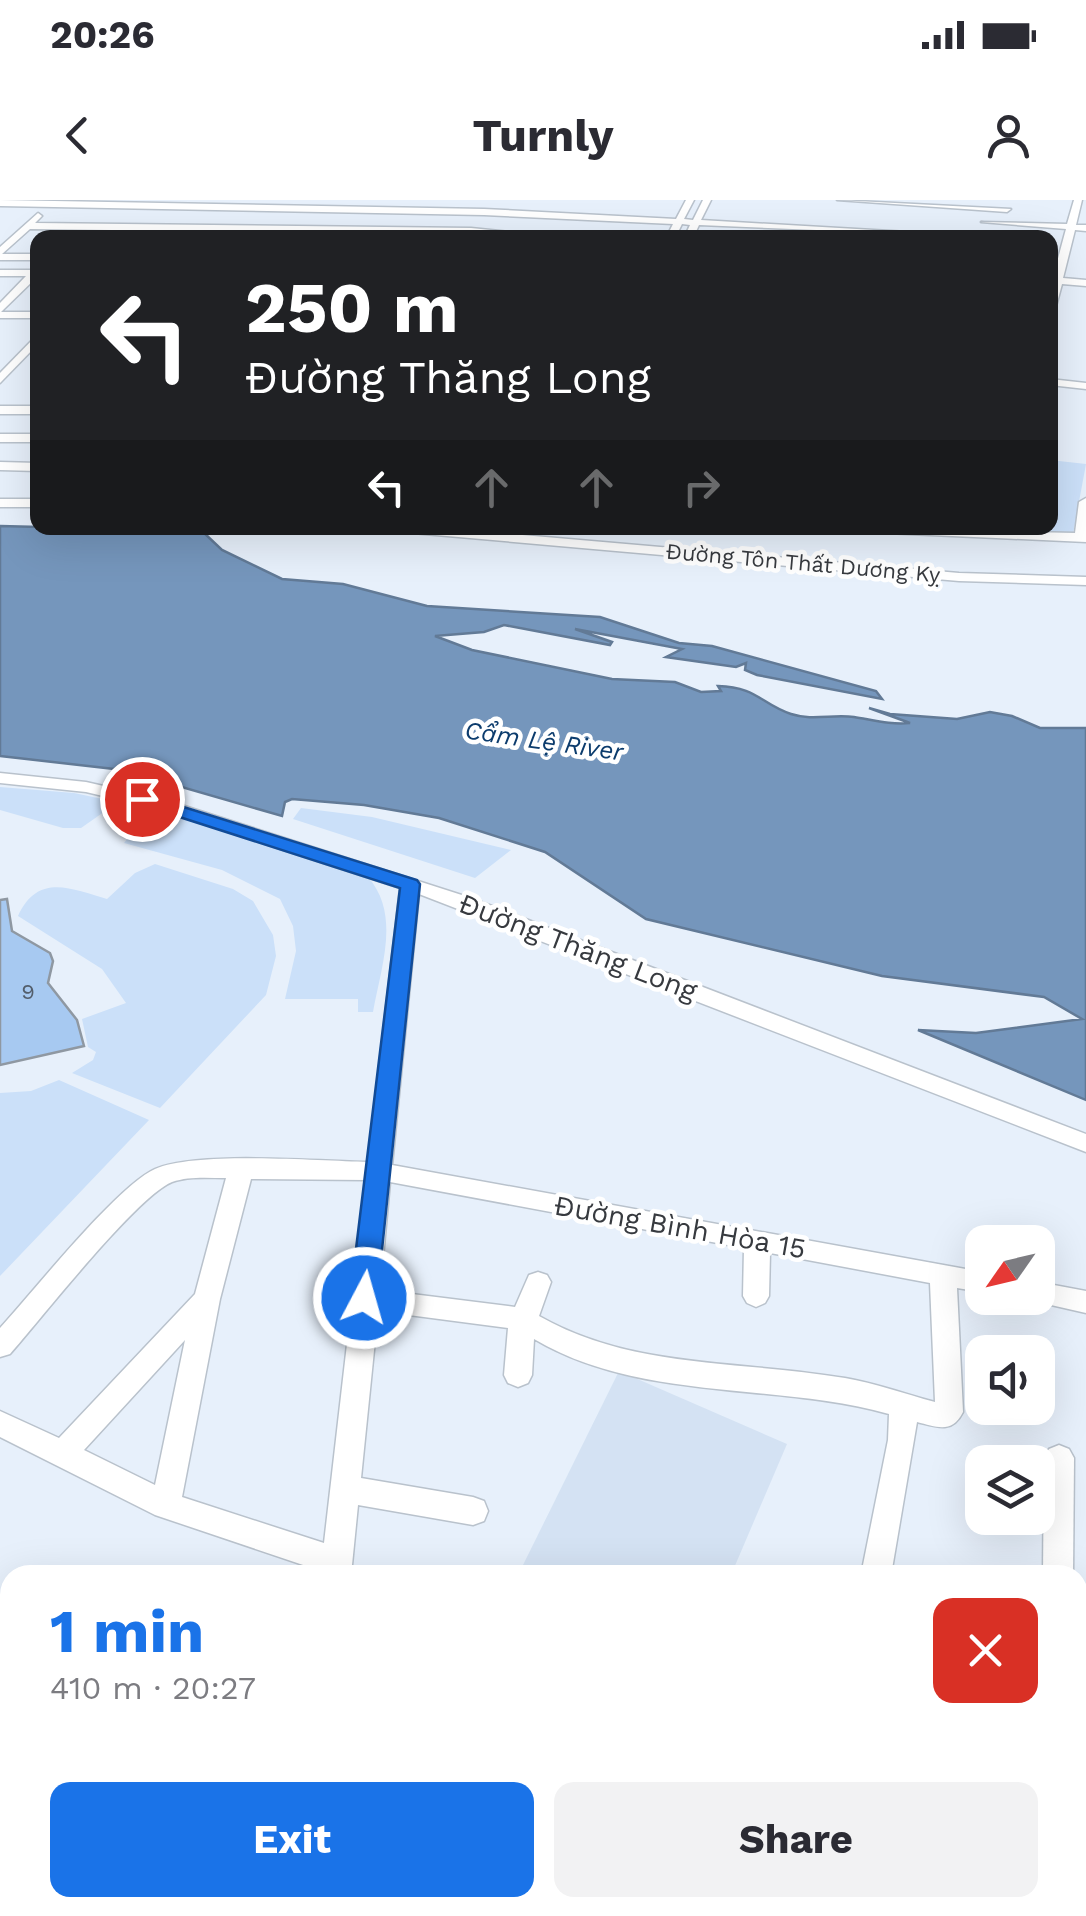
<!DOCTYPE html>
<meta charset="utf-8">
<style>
:root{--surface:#fff;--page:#f2f2f3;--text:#2b2b33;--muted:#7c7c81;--accent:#1a73e8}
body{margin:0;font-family:"Work Sans",sans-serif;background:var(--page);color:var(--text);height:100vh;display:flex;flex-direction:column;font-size:38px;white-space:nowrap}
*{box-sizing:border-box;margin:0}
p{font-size:32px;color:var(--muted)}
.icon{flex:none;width:55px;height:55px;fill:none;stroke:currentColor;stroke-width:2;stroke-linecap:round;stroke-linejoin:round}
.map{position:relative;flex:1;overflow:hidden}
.drawer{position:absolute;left:0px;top:1365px;width:1088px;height:352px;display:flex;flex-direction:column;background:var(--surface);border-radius:30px 30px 0 0;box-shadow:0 10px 40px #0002}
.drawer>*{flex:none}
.banner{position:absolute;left:30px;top:30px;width:1028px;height:305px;border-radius:20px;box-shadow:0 10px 40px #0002;background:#202124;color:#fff;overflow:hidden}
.needle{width:65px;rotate:236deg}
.tools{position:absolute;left:965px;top:1025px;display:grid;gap:20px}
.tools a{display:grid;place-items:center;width:90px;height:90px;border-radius:20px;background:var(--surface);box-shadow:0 10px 40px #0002;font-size:50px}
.pin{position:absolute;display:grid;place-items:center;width:85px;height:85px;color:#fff;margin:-42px;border:5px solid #fff;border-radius:50%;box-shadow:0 2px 10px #0007}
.me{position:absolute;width:110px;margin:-55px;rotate:6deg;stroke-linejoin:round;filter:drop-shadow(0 0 8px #0008)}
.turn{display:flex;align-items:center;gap:35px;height:210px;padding:0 50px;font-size:45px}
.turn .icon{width:130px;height:130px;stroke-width:2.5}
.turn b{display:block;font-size:70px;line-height:85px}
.lanes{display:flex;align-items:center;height:95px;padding:0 50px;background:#0003;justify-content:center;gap:50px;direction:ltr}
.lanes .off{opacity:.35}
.round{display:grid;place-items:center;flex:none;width:105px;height:105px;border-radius:20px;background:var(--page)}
.head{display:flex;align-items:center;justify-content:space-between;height:170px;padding:0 50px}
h1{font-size:60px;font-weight:700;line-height:75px;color:var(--accent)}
.action{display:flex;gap:20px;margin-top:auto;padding:20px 50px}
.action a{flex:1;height:115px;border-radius:20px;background:var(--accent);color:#fff;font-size:40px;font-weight:700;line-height:115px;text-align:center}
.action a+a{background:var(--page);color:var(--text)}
.status{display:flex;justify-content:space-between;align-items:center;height:70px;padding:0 50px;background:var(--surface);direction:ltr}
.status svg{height:28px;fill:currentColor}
header{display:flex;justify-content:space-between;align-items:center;height:130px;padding:0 50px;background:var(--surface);font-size:45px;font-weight:700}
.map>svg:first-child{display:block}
</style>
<div class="status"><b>20:26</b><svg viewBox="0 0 49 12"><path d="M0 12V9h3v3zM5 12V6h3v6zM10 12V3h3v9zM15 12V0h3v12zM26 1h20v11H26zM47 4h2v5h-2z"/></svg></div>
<header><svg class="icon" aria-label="back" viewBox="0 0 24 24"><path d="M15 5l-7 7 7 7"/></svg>Turnly<svg class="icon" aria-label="person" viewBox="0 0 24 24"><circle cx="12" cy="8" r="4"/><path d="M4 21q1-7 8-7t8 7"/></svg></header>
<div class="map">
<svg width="1086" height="1716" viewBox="0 0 1086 1716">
<rect width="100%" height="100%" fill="#e7f0fb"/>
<polygon fill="#d4e2f3" points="619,1171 787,1244 731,1375 548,1375 523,1365"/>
<g fill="#cbe0f9">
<polygon points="1050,260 1086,264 1073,334 1028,334 1022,328 1050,328"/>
<polygon points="0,587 74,593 112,601 111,607 81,628 63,628 0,610"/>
<polygon points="301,608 372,617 511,650 475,678 293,619"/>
<path d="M163,611l205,66c33,38 13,90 5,135h-15v-13h-73l11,-48 -3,-25 -13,-27 -58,-29 -98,-27 19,-24z"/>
<path d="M155,664l78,25 20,12 20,34 3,21 -10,39 -106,113 -88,-35 21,-13 3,-8 -8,-5 -6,-28 44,-16 -24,-34 -84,-53c20,-44 54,-27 89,-17l28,-26z"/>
<polygon points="59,880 149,920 0,1076 0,893 31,891"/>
</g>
<path fill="#7596bc" stroke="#627a96" stroke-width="2.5" d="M0,326l202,5 20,19 60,29 61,5 84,22 173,11 79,26 33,3 164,45 6,8 -125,-24 -12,-5 1,-7 -10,4 -70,-10 16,-8 -107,-20 37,13 -2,3 -106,-20 -20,7 -49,4 37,14 140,29 63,3 26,10 20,-1 -3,-5c39,1 43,18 73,28 21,7 42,0 63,3 19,3 37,8 56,6l-41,-15 21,6 67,5 33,-7 22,4 28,12h46v372l-168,-70 58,3 106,-14 -38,-22 -162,-21 -236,-57 -101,-67 -106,-34 -75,-13 -72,-6 -7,3 -3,14 -159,-46 -123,-14z"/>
<polygon fill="#a7c9f1" stroke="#8f98a2" stroke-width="2.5" points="7,699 12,731 50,753 53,761 48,783 77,820 84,846 0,865 0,700"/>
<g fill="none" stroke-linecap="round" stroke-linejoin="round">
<defs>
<g id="minor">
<polygon points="0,0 484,9 676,19 686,0 694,0 684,19 693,20 703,0 711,0 701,20 1011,38 699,25 693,38 684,38 690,25 682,24 675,38 666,38 673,24 484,15 0,6"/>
<polygon points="837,0 1011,9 1007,12"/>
<polygon points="1074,0 1082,0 1076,25 1086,25 1086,31 1075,30 1063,78 1086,80 1086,86 1062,84 1055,110 1050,113 1050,77 1053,77 1066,29 981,22 1067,24"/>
<polygon points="38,13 42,16 35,23 471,28 541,35 30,29 2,54 38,54 38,60 0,60 0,47"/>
<polygon points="0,70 38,70 38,76 1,112 38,112 38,118 0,118 0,103 26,76 0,76"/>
<polygon points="38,134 38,144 0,183 0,173"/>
<polygon points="1050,179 1086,183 1086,189 1050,185"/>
<rect x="0" y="206" width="38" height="8"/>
<rect x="0" y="234" width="38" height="8"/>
<polygon points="0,262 38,263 38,271 0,270"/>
<polygon points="1086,298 1086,342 864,332 857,328 1075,333 1079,302"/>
<rect x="0" y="299" width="38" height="8"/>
<polygon points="394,328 443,328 959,373 1086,377 1086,385 959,381 401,332"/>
<path d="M0,573l86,9 83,19 302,97 615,236v18l-667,-258 -27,271 590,107v20l-25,-4 6,124c-11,22 -26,15 -46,10l-26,153h-30l27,-135 1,-26c-115,-32 -249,-12 -355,-75l-2,36 -4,8 -10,4 -10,-4 -4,-8 4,-47 -130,-17 -17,167 112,19 11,4 4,10 -4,10 -11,4 -115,-20 -7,70h-30v-4l-166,-56 -155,-78v-26l59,27 136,-144 31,-116c-18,0 -37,-2 -54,4 -35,14 -132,138 -162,172l-10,3v-29c33,-36 117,-142 155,-159 41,-18 163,-8 213,-7l32,-274 -242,-79 -72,-17 -86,-9zM251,979l115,1 -42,363 -142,-46 38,-198zM390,982l354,66 -1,48 4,7 9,4 9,-4 4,-7 1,-43 160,30 5,119c-30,-8 -60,-19 -90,-24 -104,-18 -211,-8 -306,-62l12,-34 -4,-7 -9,-3 -9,3 -14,32 -135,-17zM185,1140l-30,145 -71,-35z"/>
<polygon points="1038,1082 1086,1091 1086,1113 1029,1100 1027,1098 1038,1098"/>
<polygon points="1059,1245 1069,1249 1074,1258 1073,1375 1043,1375 1044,1258 1049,1249"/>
<polygon points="1078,1427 1086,1430 1086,1462 1078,1458"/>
<polygon points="222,1708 294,1708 297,1716 219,1716"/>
<polygon points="852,1708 888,1708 891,1716 855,1716"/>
<rect x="1021" y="1708" width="36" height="8"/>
</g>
<g id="highway">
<polygon points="0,1417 10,1420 10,1466 0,1461"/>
<polygon points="0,1463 10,1468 10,1516 0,1512"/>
<polygon points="619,1708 693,1708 696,1716 622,1716"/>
<polygon points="789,1708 867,1708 870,1716 792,1716"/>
</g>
</defs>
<use href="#minor" stroke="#b9c2cc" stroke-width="3"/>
<use href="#highway" stroke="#b69773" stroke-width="3"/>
<use href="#minor" fill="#fff" fill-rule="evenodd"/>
<use href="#highway" fill="#fbc98f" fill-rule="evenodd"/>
</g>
<polygon fill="#1a73e8" stroke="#114b97" stroke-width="2.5" points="142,594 417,680 420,684 377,1098 373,1106 364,1109 354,1106 350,1098 400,688 136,603 136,595"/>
<g text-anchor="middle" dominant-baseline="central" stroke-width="9" stroke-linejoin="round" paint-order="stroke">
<g font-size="22" fill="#373a3f" stroke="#fff">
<text transform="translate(803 363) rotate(5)">Đường Tôn Thất Dương Kỵ</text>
</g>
<g font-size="22" fill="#535e6c">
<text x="28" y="791">9</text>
</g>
<g font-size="25" font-style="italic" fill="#0c3c6d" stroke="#fff">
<text transform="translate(544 541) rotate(8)">Cẩm Lệ River</text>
</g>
<g font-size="28" fill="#373a3f" stroke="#fff">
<text transform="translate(578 747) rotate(21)">Đường Thăng Long</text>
<text transform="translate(680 1027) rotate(10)">Đường Bình Hòa 15</text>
</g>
</g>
</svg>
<div class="tools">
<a><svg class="needle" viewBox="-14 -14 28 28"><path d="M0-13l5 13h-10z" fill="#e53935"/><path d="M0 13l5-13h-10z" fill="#7c7c81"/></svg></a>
<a><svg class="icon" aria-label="sound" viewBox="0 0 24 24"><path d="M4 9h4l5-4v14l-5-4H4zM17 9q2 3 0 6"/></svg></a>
<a><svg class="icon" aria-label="layers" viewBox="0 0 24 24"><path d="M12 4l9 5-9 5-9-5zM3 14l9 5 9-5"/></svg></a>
</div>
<div class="pin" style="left:142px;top:599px;background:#d93025"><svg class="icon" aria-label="arrive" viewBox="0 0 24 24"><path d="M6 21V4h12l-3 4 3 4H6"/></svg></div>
<svg class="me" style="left:364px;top:1098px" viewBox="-20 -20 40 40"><circle r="17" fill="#1a73e8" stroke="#fff" stroke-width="3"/><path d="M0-11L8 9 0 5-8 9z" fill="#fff"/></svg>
<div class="banner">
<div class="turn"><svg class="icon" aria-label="left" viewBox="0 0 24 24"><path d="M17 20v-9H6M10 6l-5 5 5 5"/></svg><div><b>250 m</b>Đường Thăng Long</div></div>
<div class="lanes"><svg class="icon" aria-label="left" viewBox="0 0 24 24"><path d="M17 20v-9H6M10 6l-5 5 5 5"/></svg><svg class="icon off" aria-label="ahead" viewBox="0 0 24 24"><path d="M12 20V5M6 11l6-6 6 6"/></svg><svg class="icon off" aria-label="ahead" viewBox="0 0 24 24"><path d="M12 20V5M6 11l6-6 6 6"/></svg><svg class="icon off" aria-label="right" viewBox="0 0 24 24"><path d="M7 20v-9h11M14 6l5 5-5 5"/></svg></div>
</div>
<section class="drawer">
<div class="head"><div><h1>1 min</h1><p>410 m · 20:27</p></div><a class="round" style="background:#d93025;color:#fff"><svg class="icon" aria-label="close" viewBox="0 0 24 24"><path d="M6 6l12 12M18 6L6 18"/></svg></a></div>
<div class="action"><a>Exit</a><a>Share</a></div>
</section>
</div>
